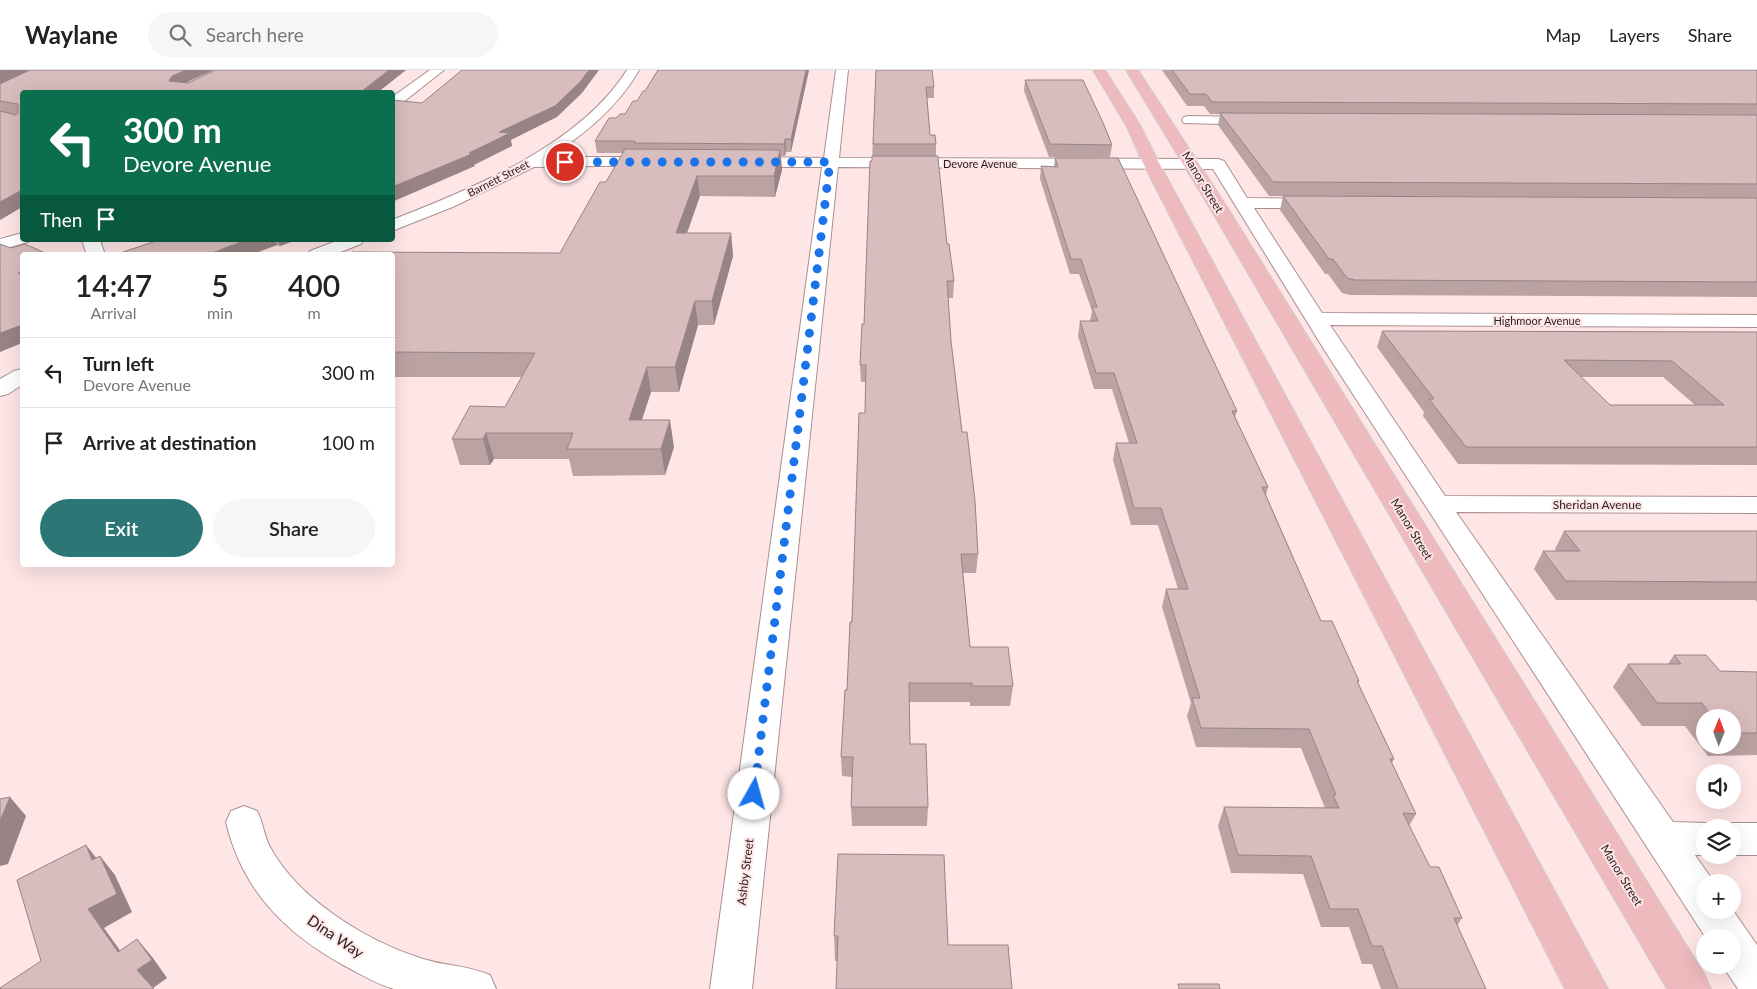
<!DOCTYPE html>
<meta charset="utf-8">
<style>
:root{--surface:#fff;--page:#f6f6f6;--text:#222;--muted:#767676;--line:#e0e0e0;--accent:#2c7676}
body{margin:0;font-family:Lato,sans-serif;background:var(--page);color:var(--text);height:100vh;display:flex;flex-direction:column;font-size:19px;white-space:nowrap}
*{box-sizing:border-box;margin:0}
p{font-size:16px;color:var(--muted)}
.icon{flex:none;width:28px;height:28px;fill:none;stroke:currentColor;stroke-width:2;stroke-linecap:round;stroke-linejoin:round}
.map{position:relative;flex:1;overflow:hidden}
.details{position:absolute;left:20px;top:182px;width:375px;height:315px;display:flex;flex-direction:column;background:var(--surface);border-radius:5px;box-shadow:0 5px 20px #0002}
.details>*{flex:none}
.guide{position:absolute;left:20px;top:20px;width:375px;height:152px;border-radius:5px;box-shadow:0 5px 20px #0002;background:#0b6e4f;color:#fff;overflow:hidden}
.needle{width:32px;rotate:1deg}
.buttons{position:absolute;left:1696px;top:639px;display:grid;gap:10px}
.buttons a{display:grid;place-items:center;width:45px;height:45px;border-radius:50%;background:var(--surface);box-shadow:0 5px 20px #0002;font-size:25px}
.pin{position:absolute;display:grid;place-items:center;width:42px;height:42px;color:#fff;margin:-21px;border:2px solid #fff;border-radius:50%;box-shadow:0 1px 5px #0007}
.me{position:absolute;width:55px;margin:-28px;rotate:7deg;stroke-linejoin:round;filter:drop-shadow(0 0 4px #0008)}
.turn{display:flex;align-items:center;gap:18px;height:105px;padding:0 20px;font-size:22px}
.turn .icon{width:65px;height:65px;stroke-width:2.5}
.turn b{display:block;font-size:35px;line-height:42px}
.then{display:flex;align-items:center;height:48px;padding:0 20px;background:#0003;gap:10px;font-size:19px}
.eta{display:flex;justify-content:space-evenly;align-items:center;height:85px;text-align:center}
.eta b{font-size:30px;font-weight:600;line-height:35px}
.action{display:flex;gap:10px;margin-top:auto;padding:10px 20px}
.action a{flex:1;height:58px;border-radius:30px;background:var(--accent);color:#fff;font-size:20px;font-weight:600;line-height:58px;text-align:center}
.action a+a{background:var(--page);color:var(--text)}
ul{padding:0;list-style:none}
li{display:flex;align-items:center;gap:15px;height:70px;padding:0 20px;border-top:1px solid var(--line)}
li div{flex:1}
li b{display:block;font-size:19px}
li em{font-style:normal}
header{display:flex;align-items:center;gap:30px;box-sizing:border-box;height:70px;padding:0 25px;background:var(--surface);border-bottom:1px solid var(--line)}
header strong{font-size:24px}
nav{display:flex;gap:28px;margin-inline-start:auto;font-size:18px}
.search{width:350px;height:45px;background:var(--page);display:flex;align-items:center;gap:12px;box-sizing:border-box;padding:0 18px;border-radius:28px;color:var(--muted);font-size:19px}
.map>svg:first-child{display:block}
</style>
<header>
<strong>Waylane</strong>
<div class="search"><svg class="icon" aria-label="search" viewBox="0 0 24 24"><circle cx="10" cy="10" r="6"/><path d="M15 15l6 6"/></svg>Search here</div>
<nav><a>Map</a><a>Layers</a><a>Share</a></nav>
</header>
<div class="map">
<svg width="1757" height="919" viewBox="0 0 1757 919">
<rect width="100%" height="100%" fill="#fee5e6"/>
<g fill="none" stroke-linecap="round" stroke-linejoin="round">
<defs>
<g id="minor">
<polygon points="430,0 444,0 397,37 392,38 392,27"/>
<path d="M627,0h12c-22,38 -54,64 -90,87h106l6,2 2,3 -2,3 -127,2 -79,39 -63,25v-11c81,-32 187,-74 235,-150z"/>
<polygon points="836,0 848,0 839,88 1218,89 1224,91 1247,128 1324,129 1326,133 1324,137 1318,138 1254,138 1322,243 1757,245 1757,257 1330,255 1445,426 1757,427 1757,443 1456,442 1673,752 1705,753 1718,758 1705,758 1705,785 1695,785 1714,812 1705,812 1705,840 1732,839 1757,875 1757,919 1738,919 1722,895 1732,895 1732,868 1706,868 1325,281 1213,99 838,97 752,919 710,919 822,97 743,97 737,95 735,92 737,89 743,87 824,88"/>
<polygon points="1189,46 1257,47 1262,48 1264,51 1262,54 1257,55 1184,53 1182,50 1184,47"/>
<polygon points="22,163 22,170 30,170 28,172 0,180 0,169"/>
<polygon points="82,170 100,170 105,185 87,185"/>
<polygon points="339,170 364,170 361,174 333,185 308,185 310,181"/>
<polygon points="22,299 22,315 8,324 0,326 0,309 14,301"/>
<path d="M244,736l13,5c6,11 7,25 13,36 28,52 95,93 150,111 23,8 47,7 70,17l6,14c-24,0 -48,0 -72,0 -10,0 -21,0 -30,0 -17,-5 -34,-15 -49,-23 -60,-33 -103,-76 -119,-144l5,-11z"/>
<polygon points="1732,753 1757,753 1757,785 1732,785 1732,758 1719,758"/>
</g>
<g id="major">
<polygon points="1093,0 1105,0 1140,55 1159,93 1608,919 1565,919 1143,93 1126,55"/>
<polygon points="1126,0 1138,0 1229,140 1705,905 1711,919 1667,919 1211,140"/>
</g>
</defs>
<use href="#minor" stroke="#ab8f90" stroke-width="2"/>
<use href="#major" stroke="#d0cece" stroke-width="2"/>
<use href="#minor" fill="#fff" fill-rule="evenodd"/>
<use href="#major" fill="#eebabe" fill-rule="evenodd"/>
</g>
<g fill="#bba2a3" fill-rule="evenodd">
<polygon points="0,0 214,0 187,12 188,13 216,0 406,0 378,22 22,22 22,137 0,150"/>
<polygon points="658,0 809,0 791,82 786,82 785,86 781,86 782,100 775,127 700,126 686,163 731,163 733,186 714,255 698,255 679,322 651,322 642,350 674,377 665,405 573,406 569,389 494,389 490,395 460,395 452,369 505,337 522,307 392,307 392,185 560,183 606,112 623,83 597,83 595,71 616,48 625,44 637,31 645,21"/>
<polygon points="876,0 934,17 934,28 927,28 930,65 936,74 936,86 947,174 954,211 953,228 948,228 951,271 962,362 978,484 976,503 963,503 970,577 1013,616 1010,636 970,636 970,632 909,632 910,674 928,737 927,756 852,756 851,737 852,707 842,706 841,687 847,620 865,343 866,312 861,312 860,295 864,254 872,91"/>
<polygon points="1162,0 1756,0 1757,1 1757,227 1350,225 1342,223 1328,204 1325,204 1280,140 1283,126 1269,126 1218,55 1220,44 1210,44 1204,36 1187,36"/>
<polygon points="1025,10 1112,75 1110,87 1049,87 1024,21"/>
<polygon points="1055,88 1237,341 1235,347 1268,417 1266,425 1321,551 1359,611 1358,614 1394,689 1392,693 1416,744 1409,756 1430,797 1462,848 1457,856 1486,919 1381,919 1372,894 1362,894 1349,857 1321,857 1303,804 1231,803 1218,756 1224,737 1325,738 1301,678 1196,677 1187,646 1191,633 1162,537 1166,519 1178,519 1158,455 1131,455 1113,390 1116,373 1129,373 1112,319 1094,319 1078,266 1080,251 1090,251 1092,241 1079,204 1070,204 1040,109 1041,96 1054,97"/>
<polygon points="159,170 296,170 280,176 277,175 250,185 124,185 123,182"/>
<path d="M1382,261l375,1v133l-299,-1 -35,-48 1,-4 -47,-65zM1581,307h82l32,28h-85z"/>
<polygon points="1564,461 1757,461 1757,532 1755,530 1556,530 1534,499 1543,481 1556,481 1555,479"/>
<path d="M1674,585l46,16 37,1v83l-49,1 -23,-30h-43l-29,-39 15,-23h40zM1705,648h27v27h-27z"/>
<polygon points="834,866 948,875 835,891"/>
</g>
<g fill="#988484">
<polygon points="2,0 29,0 0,15 0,1"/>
<polygon points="186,0 214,0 176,17 169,11 172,6"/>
<polygon points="389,0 406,0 378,22 361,22"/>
<polygon points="589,0 599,0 582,23 557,47 511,70 512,76 474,95 475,96 392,132 392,117 469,83"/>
<polygon points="806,0 809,0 791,82 791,69"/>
<polygon points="785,69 786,82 785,86 784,74"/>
<polygon points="780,80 782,100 775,127 774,106"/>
<polygon points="697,106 700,126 679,186 676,163"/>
<polygon points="22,120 22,137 0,150 0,132"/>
<polygon points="731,163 733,186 714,255 712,231"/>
<polygon points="246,170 275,170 277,175 250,185 207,185"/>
<polygon points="278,170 296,170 280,176"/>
<polygon points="695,231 698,255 679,322 675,297"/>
<polygon points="22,255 22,273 0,282 0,263"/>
<polygon points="647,297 651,322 633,376 629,350"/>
<polygon points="670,350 674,377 665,405 661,379"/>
<polygon points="486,363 494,389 490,395 483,369"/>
<polygon points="10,727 26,746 8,794 0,796 0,751"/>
<polygon points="86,775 101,794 92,790"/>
<polygon points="100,786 115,805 132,842 104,858 134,900 118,882 88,839"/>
<polygon points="137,869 153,888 167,908 153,918 137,900"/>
</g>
<g fill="#d9bcbd" stroke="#988484" fill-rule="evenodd">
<polygon points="30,0 186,0 172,6 169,11 188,13 216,0 389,0 361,22 22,22 22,120 0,132 0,41 16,45 18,43 18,34 0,31 0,14"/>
<polygon points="462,0 589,0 580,12 555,36 499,62 510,63 469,83 472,84 392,117 392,30 422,33"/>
<polygon points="658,0 806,0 791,69 785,69 784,74 634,73 635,71 595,71 609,48 616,48 620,44 625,44 633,31 637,31 643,21 645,21"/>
<polygon points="876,0 932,0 934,17 926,17 930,65 935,65 936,74 873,74"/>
<polygon points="1172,0 1756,0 1757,1 1757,34 1212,32 1206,24 1190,24"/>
<polygon points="1025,10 1083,10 1104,55 1112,75 1050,74"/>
<polygon points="1220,43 1757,45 1757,114 1273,112"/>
<polygon points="625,79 780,80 774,106 697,106 676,163 731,163 712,231 695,231 675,297 647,297 629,350 670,350 661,379 567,379 573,363 486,363 483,369 452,369 470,336 505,337 535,283 392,282 392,185 349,185 352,182 560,183 600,112 606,112"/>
<polygon points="872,86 938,86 938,88 947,174 949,174 954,211 947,211 951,271 962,362 967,362 975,431 978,484 961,484 970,577 1008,577 1013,616 972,616 972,613 909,613 910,674 926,674 928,737 851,737 853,687 841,687 845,620 847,620 850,552 852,552 859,343 865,343 866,295 860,295 862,254 864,254 870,91 872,91"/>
<polygon points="1055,88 1118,88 1237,341 1232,341 1268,417 1262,417 1321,551 1332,551 1359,611 1357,611 1394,689 1390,689 1416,744 1403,743 1430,797 1439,797 1462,848 1454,848 1486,919 1398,919 1382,876 1372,876 1358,839 1330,839 1311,786 1238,785 1224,737 1339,738 1333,725 1336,725 1309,659 1201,658 1192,628 1200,628 1166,519 1188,519 1161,438 1134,438 1116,373 1137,373 1114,303 1096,303 1080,251 1098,251 1092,237 1097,237 1081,189 1071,189 1041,96 1058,97"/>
<polygon points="1283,126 1757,128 1757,212 1355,210 1347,208 1333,189 1329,189"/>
<polygon points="159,170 246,170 207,185 128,185 123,182"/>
<polygon points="0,174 11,178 25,174 50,185 22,185 22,202 18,203 22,205 22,255 0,263"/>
<path d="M1382,261l375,1v115h-291l-37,-48h5zM1564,290l108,1 52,44h-114z"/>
<polygon points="1564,461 1757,461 1757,512 1566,511 1543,481 1580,481"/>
<polygon points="1674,585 1706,585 1720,601 1757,602 1757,663 1732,663 1732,648 1713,648 1702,633 1657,633 1628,594 1681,594"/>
<polygon points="10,727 0,751 0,729"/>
<polygon points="86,775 92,790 100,786 117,824 88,839 118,882 137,869 152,890 137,900 154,919 0,919 0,918 41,891 17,810"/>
<polygon points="838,784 944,785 948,875 1008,875 1012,919 836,919 838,866 834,866"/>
<polygon points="1178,914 1219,914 1220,919 1179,919"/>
</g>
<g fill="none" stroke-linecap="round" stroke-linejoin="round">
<polyline stroke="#1a73e8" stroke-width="9" stroke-dasharray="0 16.2" points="565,92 830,92 754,724"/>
</g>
<g text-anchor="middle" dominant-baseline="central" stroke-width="4" stroke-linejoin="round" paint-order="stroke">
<g font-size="11" fill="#291e1f" stroke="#fee5e6">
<text x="980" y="93">Devore Avenue</text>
<text transform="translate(498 108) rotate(-27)">Barnett Street</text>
<text x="1537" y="250">Highmoor Avenue</text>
</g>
<g font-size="12" fill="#291e1f" stroke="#fee5e6">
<text transform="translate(1203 112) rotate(59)">Manor Street</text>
<text x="1597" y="434">Sheridan Avenue</text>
<text transform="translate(1412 459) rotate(59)">Manor Street</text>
<text transform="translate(745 802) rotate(-83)">Ashby Street</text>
<text transform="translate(1622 805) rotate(59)">Manor Street</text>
</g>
<g font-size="15" fill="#291e1f" stroke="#fee5e6">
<text transform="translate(336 866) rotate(34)">Dina Way</text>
</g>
</g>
</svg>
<div class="buttons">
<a><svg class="needle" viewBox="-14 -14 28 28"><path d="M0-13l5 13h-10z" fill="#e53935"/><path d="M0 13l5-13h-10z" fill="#767676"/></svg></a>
<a><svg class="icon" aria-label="sound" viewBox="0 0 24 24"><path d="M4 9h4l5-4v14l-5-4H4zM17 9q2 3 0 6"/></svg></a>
<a><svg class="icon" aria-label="layers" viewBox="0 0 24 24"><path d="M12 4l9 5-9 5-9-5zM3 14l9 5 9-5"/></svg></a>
<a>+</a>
<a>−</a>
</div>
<div class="pin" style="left:565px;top:92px;background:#d93025"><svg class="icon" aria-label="arrive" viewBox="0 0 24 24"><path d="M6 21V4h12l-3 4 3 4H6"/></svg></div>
<svg class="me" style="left:754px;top:724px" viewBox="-20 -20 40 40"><circle r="19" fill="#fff"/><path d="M0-13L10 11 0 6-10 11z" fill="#1a73e8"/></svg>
<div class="guide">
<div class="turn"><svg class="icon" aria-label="left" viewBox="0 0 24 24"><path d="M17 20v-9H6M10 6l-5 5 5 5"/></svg><div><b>300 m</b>Devore Avenue</div></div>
<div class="then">Then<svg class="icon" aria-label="arrive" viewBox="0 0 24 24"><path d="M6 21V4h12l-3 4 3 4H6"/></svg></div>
</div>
<section class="details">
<div class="eta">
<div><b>14:47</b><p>Arrival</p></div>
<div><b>5</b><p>min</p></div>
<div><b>400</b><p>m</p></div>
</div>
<ul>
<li><svg class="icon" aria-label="left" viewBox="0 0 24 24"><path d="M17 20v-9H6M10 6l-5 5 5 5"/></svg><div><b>Turn left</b><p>Devore Avenue</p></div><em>300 m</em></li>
<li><svg class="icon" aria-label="arrive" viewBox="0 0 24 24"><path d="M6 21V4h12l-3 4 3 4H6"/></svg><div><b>Arrive at destination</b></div><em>100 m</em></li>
</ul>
<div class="action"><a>Exit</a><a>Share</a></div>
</section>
</div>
